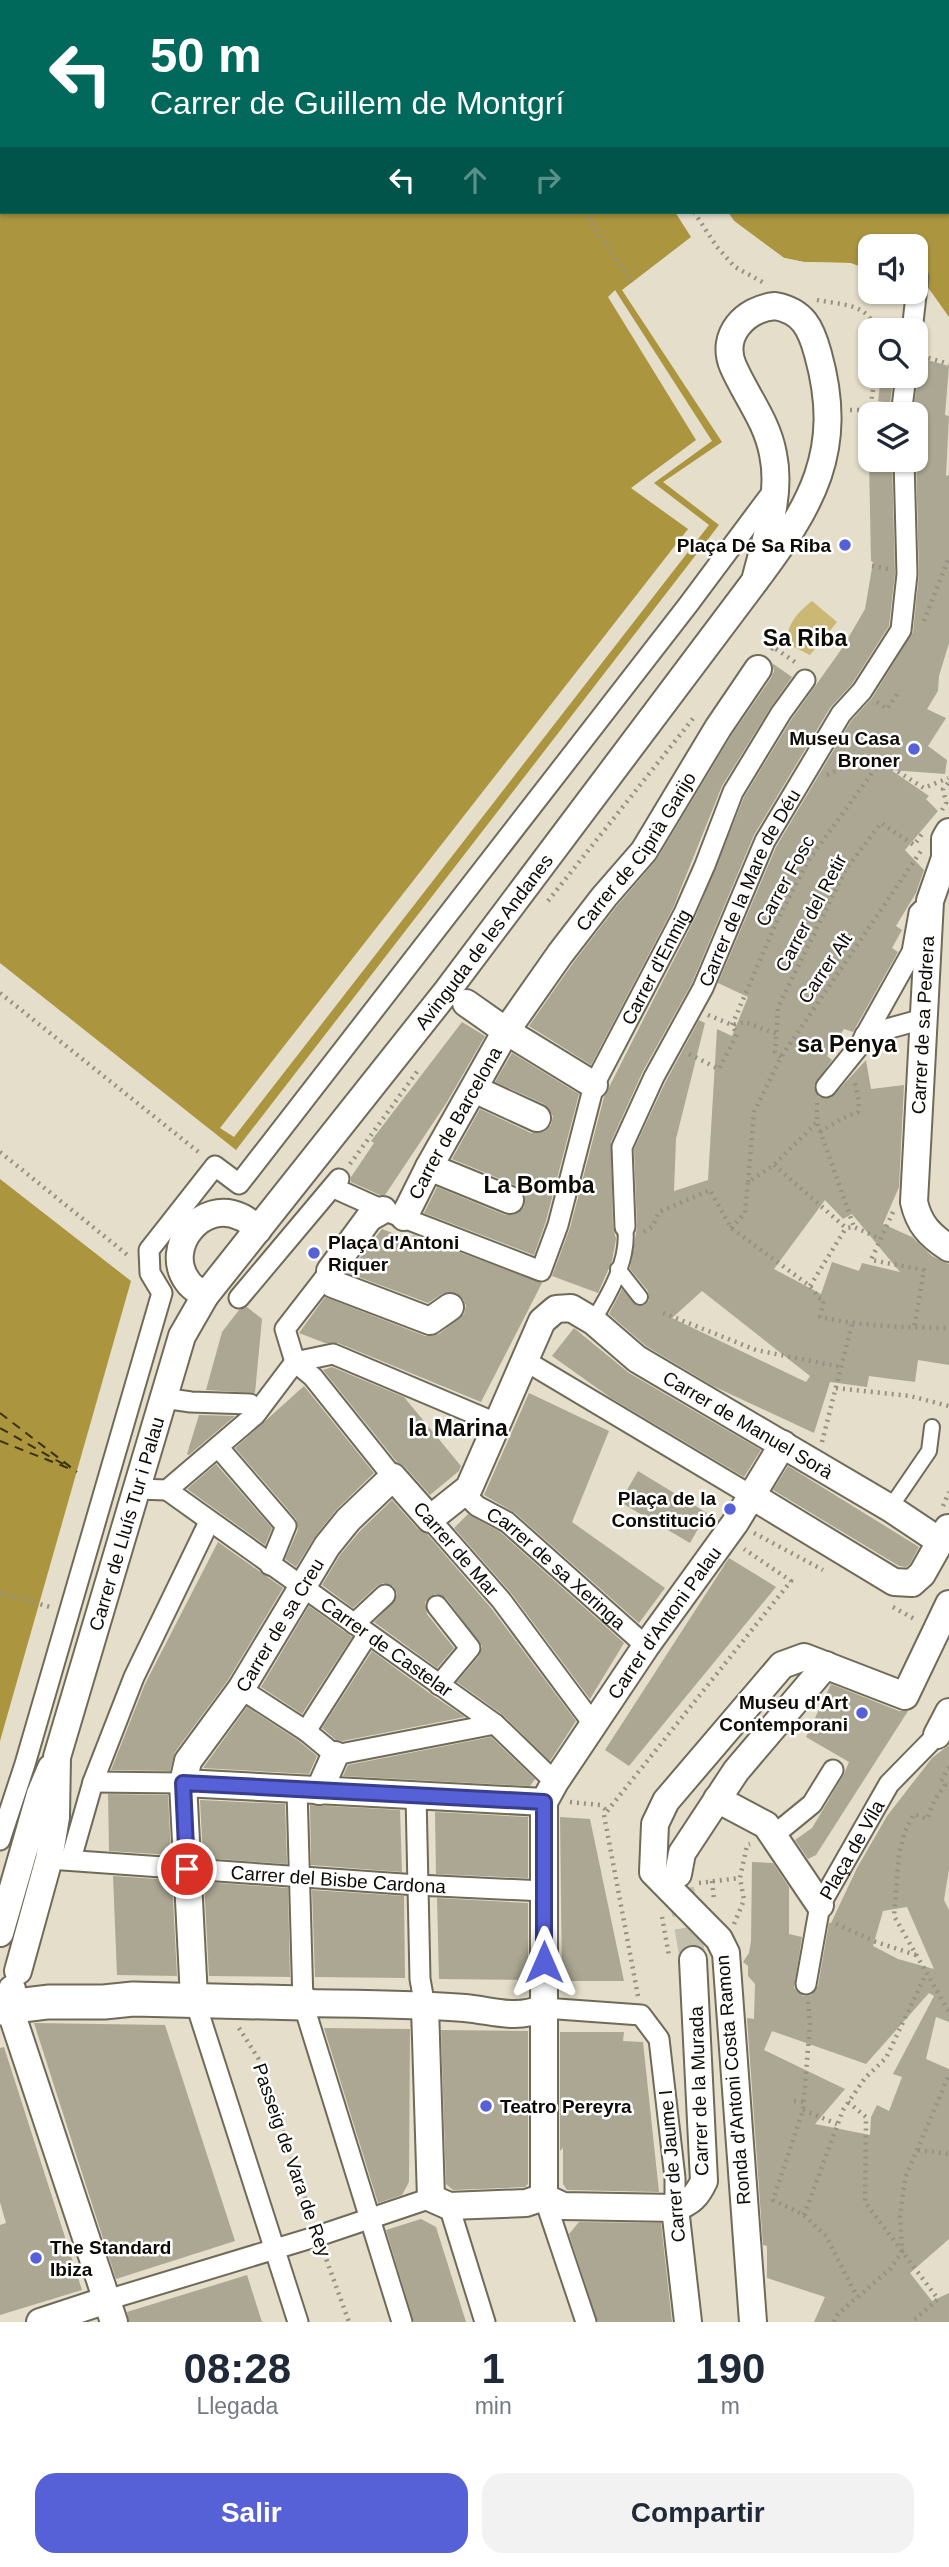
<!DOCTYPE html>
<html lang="es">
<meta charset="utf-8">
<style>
:root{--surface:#fff;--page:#f2f2f3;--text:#1f2937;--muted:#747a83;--accent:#5660d7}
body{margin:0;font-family:Arial,sans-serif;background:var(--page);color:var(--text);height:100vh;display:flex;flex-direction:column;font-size:26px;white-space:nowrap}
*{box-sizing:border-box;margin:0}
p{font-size:23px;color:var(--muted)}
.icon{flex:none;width:38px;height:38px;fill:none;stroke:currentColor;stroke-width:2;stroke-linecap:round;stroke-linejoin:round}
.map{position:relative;height:2322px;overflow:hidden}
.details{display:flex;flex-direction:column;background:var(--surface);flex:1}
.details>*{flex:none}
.top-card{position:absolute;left:0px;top:0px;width:950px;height:214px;box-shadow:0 2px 5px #0004;background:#00695c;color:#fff;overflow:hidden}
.controls{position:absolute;left:858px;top:234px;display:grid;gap:14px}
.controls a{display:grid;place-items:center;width:70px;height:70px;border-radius:14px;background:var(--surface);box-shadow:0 2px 5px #0004;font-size:35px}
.pin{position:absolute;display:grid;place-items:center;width:60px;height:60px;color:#fff;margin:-30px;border:4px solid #fff;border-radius:50%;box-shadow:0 2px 7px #0007}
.me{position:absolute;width:77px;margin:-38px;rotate:0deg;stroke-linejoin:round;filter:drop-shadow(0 0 5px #0008)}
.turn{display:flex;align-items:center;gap:24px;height:147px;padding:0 35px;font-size:32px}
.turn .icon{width:91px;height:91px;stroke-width:2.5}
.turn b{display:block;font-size:49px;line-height:60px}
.lanes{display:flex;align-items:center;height:66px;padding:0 35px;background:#0003;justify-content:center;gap:35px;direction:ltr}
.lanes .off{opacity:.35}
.eta{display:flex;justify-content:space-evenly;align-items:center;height:119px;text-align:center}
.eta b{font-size:42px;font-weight:700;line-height:49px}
.button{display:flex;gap:14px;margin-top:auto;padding:14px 35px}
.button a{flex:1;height:80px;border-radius:21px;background:var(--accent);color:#fff;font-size:28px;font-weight:700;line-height:80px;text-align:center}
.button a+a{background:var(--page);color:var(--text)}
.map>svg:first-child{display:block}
</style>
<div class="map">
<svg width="949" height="2322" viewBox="0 0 949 2322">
<rect width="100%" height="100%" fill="#e4deca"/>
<path fill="#cab874" d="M812,601l25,21 -27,33 -22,-11c-3,-19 10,-32 24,-43z"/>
<g fill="#ab953f">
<polygon points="0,0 535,2 2,2 2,212 675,212 691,237 622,290 722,442 663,482 719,525 236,1150 0,963"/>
<polygon points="583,0 949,0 949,317 927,286 927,262 917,260 915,262 915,247 870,247 870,270 850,263 804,262 784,258 734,221 728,212 948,212 948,2"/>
<polygon points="0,1179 131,1281 0,1741"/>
</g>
<g fill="#e4deca">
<polygon points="724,212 728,212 734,221 784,258 804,262 850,263 870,270 870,274 850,267 804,265 782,261 732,223"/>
<polygon points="615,290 712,441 654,483 709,525 234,1137 220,1128 688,529 631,488 696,440 608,297"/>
</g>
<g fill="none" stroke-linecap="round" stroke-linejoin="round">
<g stroke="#3a310a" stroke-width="2" stroke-dasharray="9 7" stroke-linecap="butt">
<polyline points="30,2 31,0"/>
<polyline points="0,64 2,61"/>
<polyline points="0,1413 77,1472"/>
<polyline points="0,1428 70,1468"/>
<polyline points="0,1441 73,1470"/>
</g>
</g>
<g fill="#aca793" fill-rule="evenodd">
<path d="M920,358l29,8 -4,49 4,1 -3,60 3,-1v168l-10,33 -1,15 -11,18 19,9 -18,28 19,14 -2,14 -54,-4 38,26 -3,3 12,12 -33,39 19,20 -8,23 -20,33 6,4 -10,18 6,4 -45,80 -9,-3 -17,27 5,4 -18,26 5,11 12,1 35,-38 5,29 33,-4 -5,102 -16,37 29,13 20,19 17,8v101l-31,-5 -3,22 -46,-6 -2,11 -37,-5 -16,51 -101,-47 -67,-40 -37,-32 13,-25 15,17 8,-1 4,-5 -1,-9 -18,-22 7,-42 -3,-78 31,-66 34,-63 6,3 -29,116 -2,52 34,-11 9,-151 15,7 16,-39 -30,-14 58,-136 75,-126 21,-23 41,-66 6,-58 -4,-159h-2zM825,1200l18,19 9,-5 48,58 -38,-9 -3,8 -27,-9 -11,32 -47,-25zM702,1291l108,85 -4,6 -134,-64z"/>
<polygon points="881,376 894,376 890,403 878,401"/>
<polygon points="869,460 892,460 895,574 889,626 852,684 830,708 754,835 692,983 643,1071 611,1142 613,1227 616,1239 612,1261 598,1293 552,1276 570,1228 604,1097 695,918 744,797 791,720 843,647 865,609 873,562 871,561"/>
<polygon points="772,663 792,677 771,707 722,786 673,908 591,1065 529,1026 573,963 616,907 657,859 731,736 771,678 774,671"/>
<polygon points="462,1022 485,1036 447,1102 385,1195 380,1195 351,1182 351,1177 374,1143 371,1141"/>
<polygon points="512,1053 579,1094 546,1221 534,1255 424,1213 437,1187 505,1215 513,1215 524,1207 525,1197 517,1186 452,1159 480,1109 531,1133 545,1131 551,1125 553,1116 544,1104 495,1082"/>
<polygon points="382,1229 411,1240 413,1235 542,1283 481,1402 338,1343 325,1343 299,1333 325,1297 425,1336 439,1334 464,1314 466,1306 463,1299 456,1293 442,1294 428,1303 348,1273"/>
<polygon points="247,1307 262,1319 255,1393 206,1390 222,1332 239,1310"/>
<polygon points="574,1328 629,1373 761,1450 744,1477 611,1398 552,1356"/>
<polygon points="332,1367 404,1397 461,1466 459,1471 430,1495 405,1467 397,1462 323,1370"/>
<polygon points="304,1386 374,1473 336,1510 314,1538 296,1567 285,1559 298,1530 296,1519 235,1448"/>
<polygon points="529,1393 609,1431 572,1522 665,1588 639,1623 515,1513 484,1495"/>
<polygon points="199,1415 235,1416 189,1455 187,1454"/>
<polygon points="216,1464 272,1528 265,1545 187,1489"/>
<polygon points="788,1466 919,1547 910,1564 906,1567 899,1566 773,1490"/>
<polygon points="638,1471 707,1513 690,1543 620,1502"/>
<polygon points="392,1500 418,1529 427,1534 491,1608 576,1721 550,1761 503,1715 457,1682 479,1656 482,1646 446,1598 435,1594 425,1602 427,1614 454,1648 437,1668 374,1622 396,1599 397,1593 393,1586 383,1583 377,1586 353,1608 322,1585 340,1555 360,1531"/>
<polygon points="468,1514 500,1532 624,1643 590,1699 511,1593 454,1528"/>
<polygon points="218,1542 283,1588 228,1680 175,1752 170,1771 111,1770 145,1684"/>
<polygon points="729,1558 776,1587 629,1766 605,1750"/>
<polygon points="309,1606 352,1637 302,1714 261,1687"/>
<polygon points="372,1651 432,1695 465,1717 342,1741 336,1740 322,1728"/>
<polygon points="831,1684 899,1711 908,1711 816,1855 808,1859 795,1840 812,1828 843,1776 849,1762 806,1737"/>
<polygon points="247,1707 299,1741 317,1756 309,1774 203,1768"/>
<polygon points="491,1737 535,1779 530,1786 343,1776 348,1765"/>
<path d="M949,1745v124l-5,31 5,10v112l-13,-5 -10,42 23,10v170l-39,34 22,28 17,-8v29h-135l11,-25 -58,-19v-32l-4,-1 -16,-227 7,1 1,-35 -7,-8v-10l-5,-4 6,-9 2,-12 1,-79 21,1 16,24v47l13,3 -8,51 9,8 8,-1 7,-9 11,-63h2l26,-55 30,-52 45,-58zM907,1907l27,62 -36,-10 -25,-13 10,-35zM929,1993l5,3 -41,78 9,3 -13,34 -12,-6 -6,12 -1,18 -55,-11 30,-35 -81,-39 8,-19 94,33z"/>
<polygon points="108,1794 168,1795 171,1855 109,1851"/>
<polygon points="200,1800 285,1804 287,1864 203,1858"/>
<polygon points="310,1805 400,1810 402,1872 311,1865"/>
<polygon points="435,1812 528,1817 528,1878 436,1874"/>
<polygon points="560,1817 590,1819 624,1981 562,1981"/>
<polygon points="113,1876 172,1880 177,1976 117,1975"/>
<polygon points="204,1882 288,1888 290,1977 209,1976"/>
<polygon points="312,1890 404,1896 405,1978 315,1977"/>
<polygon points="437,1898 528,1903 528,1980 439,1979"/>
<polygon points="34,2023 165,2025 235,2241 116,2279"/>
<polygon points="324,2028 410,2029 409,2182 402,2195 378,2203"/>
<polygon points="441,2030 528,2031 528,2184 525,2187 453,2190 446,2184"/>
<polygon points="560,2032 624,2032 623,2041 643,2042 659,2192 567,2190 563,2184 563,2148 560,2151"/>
<polygon points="4,2047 82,2290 0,2315 0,2225 6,2223 0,2202 0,2048"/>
<polygon points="421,2219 436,2227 466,2322 414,2322 386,2230"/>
<polygon points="579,2222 661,2223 672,2322 598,2322 569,2234"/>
<polygon points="247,2275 262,2322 129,2322 127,2312"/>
</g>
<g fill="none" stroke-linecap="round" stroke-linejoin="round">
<polyline stroke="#c4beac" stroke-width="26" stroke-dasharray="26 13" stroke-linecap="butt" points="681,1889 693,1960"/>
<defs>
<g id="service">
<polyline points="618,1269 640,1297"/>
<path d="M593,1321c16,-26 37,-62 32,-94"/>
<polyline points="890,1508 929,1451 932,1427"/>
</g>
<g id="pedestrian">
<polyline points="912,331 918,278"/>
<polyline points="901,415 906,376"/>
<polyline points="865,1035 923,1019"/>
<polyline points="826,1087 860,1045 912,952 919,913 922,910"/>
<path id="s1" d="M334,1188l49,22 158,61 17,-46 36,-140 90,-172 21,-48 28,-73 48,-79 24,-33"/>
<path id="s2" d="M625,1227l-3,-80 32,-70 49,-89 62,-147 76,-127 21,-23 39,-61 6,-56 -3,-114"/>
<polyline points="330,1271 285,1329 295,1362 313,1377 393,1477"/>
<polyline points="239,1298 339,1179"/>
<polyline points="524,1360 752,1496"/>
<polyline points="163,1398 191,1402 250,1404"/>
<polyline points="218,1447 286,1526 270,1565"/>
<polyline points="136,1489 167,1490 255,1415 295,1362 333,1354 496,1423"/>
<path id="s3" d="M167,1490l328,234 60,58"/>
<path id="s4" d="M463,1492l14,14 30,16 139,124"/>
<polyline points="430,1519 501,1600 594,1725"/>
<polyline points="437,1606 470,1648 439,1685"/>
<polyline points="354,1624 385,1595"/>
<polyline points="241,1689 306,1731 335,1755 495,1724"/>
<polyline points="306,1731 368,1634"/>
<polyline points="93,1782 183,1783"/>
<polyline points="297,1790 303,2003 402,2322"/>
<polyline points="416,1795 420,1979 425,2007"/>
<polyline points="774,1835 812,1804 833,1770"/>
<polyline points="0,1840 25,1764 162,1293 150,1273 149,1250 215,1166 239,1184 688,605 773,491"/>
<path id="s5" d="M49,1859l368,26 127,6"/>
<polyline points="71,1859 93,1782 134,1677 209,1522"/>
<path id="s6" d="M806,1984l14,-79 69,-121 48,-49"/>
<polyline points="194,1998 298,2322"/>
<polyline points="544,2008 641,2015 659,2039 675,2178 675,2208"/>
<polyline points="544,2197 586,2322"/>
<polyline points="449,2206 485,2322"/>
<polyline points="107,2300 318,2236 431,2198"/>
</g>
<g id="minor">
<path d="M775,306c28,5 36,22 43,48 27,97 -6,151 -63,227 10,-41 27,-85 18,-127 -6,-33 -27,-58 -40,-88 -13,-31 12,-57 42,-60z"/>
<path d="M949,832l-4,7v19l-15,43 -16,301c5,22 15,33 35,46"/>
<polyline points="466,1003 506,1031 594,1085"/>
<polyline points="474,1089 537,1118"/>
<polyline points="429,1167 510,1200"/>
<polyline points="383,1210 369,1218 330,1271 333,1284 430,1321 450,1307"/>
<path id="s7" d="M404,1217l25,-50 77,-136 54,-77 44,-57 40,-46 74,-123 40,-59"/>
<path d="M205,1296c-5,-4 -13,-8 -17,-14 -26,-34 14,-84 53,-65 6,2 12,9 17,13"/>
<polyline points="752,1496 894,1582 912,1583 922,1574 948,1528"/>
<polyline points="937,1735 949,1712"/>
<polyline points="183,1783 544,1802"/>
<polyline points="319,1791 335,1755"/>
<polyline points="717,1799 766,1825 820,1905"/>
<polyline points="678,1874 682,1853 736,1771 826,1665"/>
<polyline points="0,1933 40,1794 51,1768"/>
<path id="s8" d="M18,1971l31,-112 7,-42 1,-60 125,-421 23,-40 242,-305 308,-410"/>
<polyline points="12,1989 9,2006 114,2322"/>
<path id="s9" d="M194,1998l-11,-215 5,-22 53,-72 86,-143 21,-26 45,-43 37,42 39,-31 73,-167 14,-12 15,-1 22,13 44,38 253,149 51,34"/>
<path d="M303,2003c54,1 109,1 162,5 30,3 50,12 79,0"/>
<path d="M425,2007l6,191 18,8 77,-3 18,-6 19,9 112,2c16,-6 22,-12 29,-27l-11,-221"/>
<path id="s10" d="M544,2197v-395l11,-20 91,-136 89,-123 48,-79"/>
<polyline points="675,2208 688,2322"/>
<polyline points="40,2322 107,2300"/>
<polyline points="753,2322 726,1953 719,1939 653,1872 655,1824 666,1801 782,1665 804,1657 905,1696 949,1604"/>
</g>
<polyline id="tertiary" points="0,2008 48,2002 104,2002 133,1999 303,2003"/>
</defs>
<use href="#service" stroke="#6f6b58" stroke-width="18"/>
<use href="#pedestrian" stroke="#6f6b58" stroke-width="23"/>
<use href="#minor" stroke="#6f6b58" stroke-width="30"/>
<use href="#tertiary" stroke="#6f6b58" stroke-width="37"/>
<g stroke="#969182" stroke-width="4.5" stroke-dasharray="2 5" stroke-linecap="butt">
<polyline points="441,0 442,2"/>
<polyline points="518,0 520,2"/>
<polyline points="553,0 554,2"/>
<polyline points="584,212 632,282"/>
<polyline points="694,212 717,247 735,267 766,284"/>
<path d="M817,300c24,5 53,3 58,31"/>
<polyline points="915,354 949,364"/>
<polyline points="875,376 870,410 882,410"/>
<polyline points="850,410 870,410"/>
<polyline points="872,566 888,569"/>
<polyline points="924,621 949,557"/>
<polyline points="771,650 773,647 795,662"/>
<polyline points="877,702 887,709 900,690"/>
<polyline points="827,775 854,762 881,761 924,788 948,778"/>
<polyline points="942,810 946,803 943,789 949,782 949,778"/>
<polyline points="548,901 695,716"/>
<polyline points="0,993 201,1154"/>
<polyline points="708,1015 732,1025 745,1022 777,1034"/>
<polyline points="732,1025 776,923 808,861 881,761"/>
<polyline points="689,1054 719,1069 737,1034 732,1025"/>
<polyline points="781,1057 775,1052 778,1007 846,869 881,823 914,845 922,834"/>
<polyline points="817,1103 817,1122 854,1227"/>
<polyline points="820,1132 843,1118 858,1112 859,1101 855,1083"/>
<polyline points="0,1152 130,1257"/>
<polyline points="350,1164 419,1069"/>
<polyline points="774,1165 846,1228 854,1227 879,1238"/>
<polyline points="748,1182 754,1112 781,1057 921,851"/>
<polyline points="893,1212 871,1260 924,1270 914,1328"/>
<polyline points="731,1228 745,1213 748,1182 774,1165 817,1122"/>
<path d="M644,1232l9,-6 6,-14 51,-22 21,38 79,58 9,12 5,2 -4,17c43,9 85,11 129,11"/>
<polyline points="810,1286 846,1228"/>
<polyline points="663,1313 756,1350 841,1367"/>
<polyline points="836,1388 910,1396 949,1406"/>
<polyline points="822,1442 852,1324"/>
<polyline points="943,1506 949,1492"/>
<polyline points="754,1533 823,1570"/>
<polyline points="0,1593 50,1607"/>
<polyline points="893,1607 916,1620"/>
<polyline points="949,1767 941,1781 945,1785 934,1801 927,1819 914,1814 905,1831 899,1854 894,1916 949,2012"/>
<polyline points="570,1802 600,1805 606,1810"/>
<polyline points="712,1881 714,1899"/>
<polyline points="699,1883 740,1878"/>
<polyline points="662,1917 669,1956"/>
<polyline points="734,1924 744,1900 740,1878 747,1845 750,1844"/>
<polyline points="836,1924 876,1942 919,1956"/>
<polyline points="638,1996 604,1815 791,1581 744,1549"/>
<polyline points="808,2002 810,2024 803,2110 773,2200 804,2215 826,2236 857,2297"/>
<polyline points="239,2028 258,2058 312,2218"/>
<polyline points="794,2101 805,2102"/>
<polyline points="848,2102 866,2117 865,2202 938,2299 912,2322"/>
<polyline points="803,2110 837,2124"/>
<polyline points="918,2150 949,2154"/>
<polyline points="804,2215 843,2110 865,2078 886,2058 926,1974"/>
<polyline points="324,2253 349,2322"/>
<polyline points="834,2322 838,2314 890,2269 902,2252 900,2217 905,2178 949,2075"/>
</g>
<use href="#service" stroke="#fff" stroke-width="14"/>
<use href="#pedestrian" stroke="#fff" stroke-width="19"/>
<use href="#minor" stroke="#fff" stroke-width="26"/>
<use href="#tertiary" stroke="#fff" stroke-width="33"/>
</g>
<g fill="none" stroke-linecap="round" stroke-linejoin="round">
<defs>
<polyline id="route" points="187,1869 183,1783 544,1802 544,1962"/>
</defs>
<use href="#route" stroke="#383e8c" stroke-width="18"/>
<use href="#route" stroke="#5660d7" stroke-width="12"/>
</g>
<g fill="#5660d7" stroke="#fff" stroke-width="2.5">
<circle cx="845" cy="545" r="7"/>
<circle cx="914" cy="749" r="7"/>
<circle cx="314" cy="1253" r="7"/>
<circle cx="730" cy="1509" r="7"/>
<circle cx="862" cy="1713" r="7"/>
<circle cx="486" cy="2106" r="7"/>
<circle cx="36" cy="2258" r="7"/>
</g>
<g text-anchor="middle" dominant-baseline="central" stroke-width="5" stroke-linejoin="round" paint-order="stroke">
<g font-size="19" font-weight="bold" fill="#0d0b05" stroke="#fff" text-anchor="end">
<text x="831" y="545">Plaça De Sa Riba</text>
<text x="900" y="738">Museu Casa<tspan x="900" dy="22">Broner</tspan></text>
<text x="328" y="1242" text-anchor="start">Plaça d'Antoni<tspan x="328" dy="22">Riquer</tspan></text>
<text x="716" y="1498">Plaça de la<tspan x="716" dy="22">Constitució</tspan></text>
<text x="848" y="1702">Museu d'Art<tspan x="848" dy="22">Contemporani</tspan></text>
<text x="500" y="2106" text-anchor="start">Teatro Pereyra</text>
<text x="50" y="2247" text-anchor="start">The Standard<tspan x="50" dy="22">Ibiza</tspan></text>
</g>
<g font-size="19" fill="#0d0b05" stroke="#fff">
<text stroke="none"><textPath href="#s7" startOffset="434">Carrer de Ciprià Garijo</textPath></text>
<text transform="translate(785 881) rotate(-61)">Carrer Fosc</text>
<text stroke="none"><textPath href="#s2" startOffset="369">Carrer de la Mare de Déu</textPath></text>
<text transform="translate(811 913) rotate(-62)">Carrer del Retir</text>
<text stroke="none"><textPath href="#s8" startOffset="1155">Avinguda de les Andanes</textPath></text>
<text stroke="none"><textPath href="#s1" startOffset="550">Carrer d'Enmig</textPath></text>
<text transform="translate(825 968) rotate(-56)">Carrer Alt</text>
<text transform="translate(923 1025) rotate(-87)">Carrer de sa Pedrera</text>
<text stroke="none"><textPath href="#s7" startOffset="107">Carrer de Barcelona</textPath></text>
<text stroke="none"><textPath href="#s9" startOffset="1124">Carrer de Manuel Sorà</textPath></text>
<text stroke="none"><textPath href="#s8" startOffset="462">Carrer de Lluís Tur i Palau</textPath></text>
<text transform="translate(456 1549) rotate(49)">Carrer de Mar</text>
<text stroke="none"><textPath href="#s4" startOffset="121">Carrer de sa Xeringa</textPath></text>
<text stroke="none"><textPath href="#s9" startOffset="402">Carrer de sa Creu</textPath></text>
<text stroke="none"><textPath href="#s10" startOffset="611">Carrer d'Antoni Palau</textPath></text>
<text stroke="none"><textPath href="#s3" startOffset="270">Carrer de Castelar</textPath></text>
<text stroke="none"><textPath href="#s6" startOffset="144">Plaça de Vila</textPath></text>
<text stroke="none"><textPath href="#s5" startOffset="290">Carrer del Bisbe Cardona</textPath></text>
<text transform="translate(733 2080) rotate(-95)">Ronda d'Antoni Costa Ramon</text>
<text transform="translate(699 2091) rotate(-92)">Carrer de la Murada</text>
<text transform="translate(292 2160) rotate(71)">Passeig de Vara de Rey</text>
<text transform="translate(672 2166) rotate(-95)">Carrer de Jaume I</text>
</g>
<g font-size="23" font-weight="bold" fill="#0d0b05" stroke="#fff">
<text x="805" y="638">Sa Riba</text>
<text x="847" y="1044">sa Penya</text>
<text x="539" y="1185">La Bomba</text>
<text x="458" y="1428">la Marina</text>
</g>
</g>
</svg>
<div class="controls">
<a><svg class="icon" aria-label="sound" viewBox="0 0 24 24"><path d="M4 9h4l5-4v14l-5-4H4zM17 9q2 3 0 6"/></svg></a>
<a><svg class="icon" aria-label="search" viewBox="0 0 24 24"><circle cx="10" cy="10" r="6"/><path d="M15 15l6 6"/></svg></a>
<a><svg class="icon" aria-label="layers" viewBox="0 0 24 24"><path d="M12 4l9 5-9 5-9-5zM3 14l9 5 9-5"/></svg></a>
</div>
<div class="pin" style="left:187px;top:1869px;background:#d93025"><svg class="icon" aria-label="arrive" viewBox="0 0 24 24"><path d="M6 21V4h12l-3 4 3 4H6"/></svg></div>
<svg class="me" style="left:544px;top:1962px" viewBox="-20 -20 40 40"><path d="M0-17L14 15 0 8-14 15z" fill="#5660d7" stroke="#fff" stroke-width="4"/></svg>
<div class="top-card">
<div class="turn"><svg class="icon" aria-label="left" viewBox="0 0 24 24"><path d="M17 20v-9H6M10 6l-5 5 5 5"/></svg><div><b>50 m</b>Carrer de Guillem de Montgrí</div></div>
<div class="lanes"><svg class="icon" aria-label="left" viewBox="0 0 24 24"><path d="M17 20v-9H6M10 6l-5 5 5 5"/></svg><svg class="icon off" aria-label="ahead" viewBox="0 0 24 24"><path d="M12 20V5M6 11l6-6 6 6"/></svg><svg class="icon off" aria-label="right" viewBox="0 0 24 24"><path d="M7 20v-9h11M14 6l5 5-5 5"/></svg></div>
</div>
</div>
<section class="details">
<div class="eta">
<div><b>08:28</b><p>Llegada</p></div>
<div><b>1</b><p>min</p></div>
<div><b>190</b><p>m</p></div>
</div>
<div class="button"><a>Salir</a><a>Compartir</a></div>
</section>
